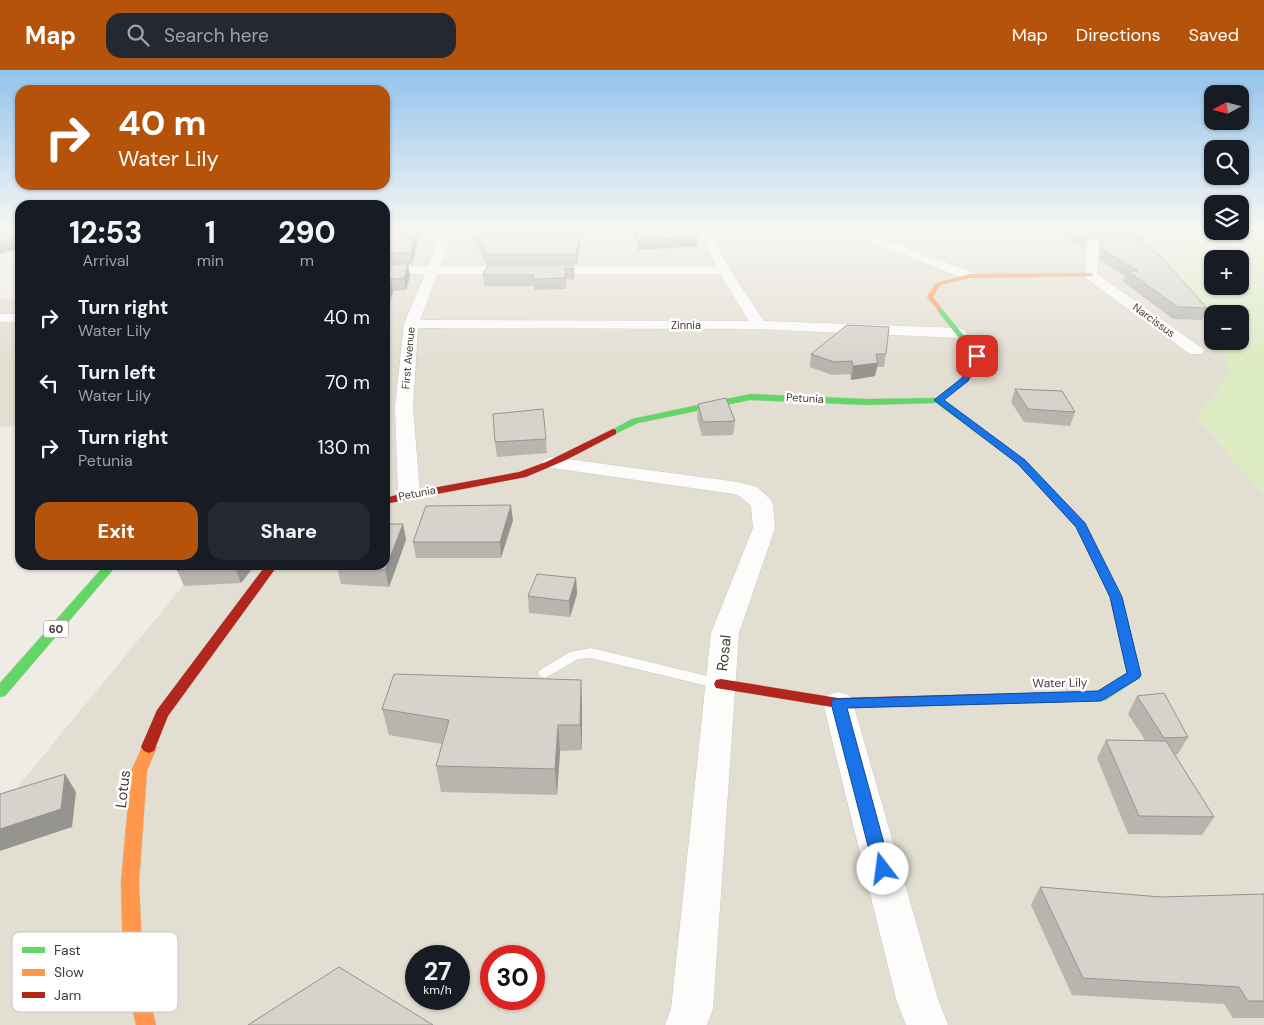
<!DOCTYPE html>
<meta charset="utf-8">
<style>
:root{--surface:#171b24;--page:#242831;--text:#f1f3f6;--muted:#9ea1a6;--accent:#b45309}
body{margin:0;font-family:"DM Sans",sans-serif;background:var(--page);color:var(--text);height:100vh;display:flex;flex-direction:column;font-size:19px;white-space:nowrap}
*{box-sizing:border-box;margin:0}
p{font-size:16px;color:var(--muted)}
.icon{flex:none;width:28px;height:28px;fill:none;stroke:currentColor;stroke-width:2;stroke-linecap:round;stroke-linejoin:round}
.map{position:relative;flex:1;overflow:hidden}
.sheet{position:absolute;left:15px;top:130px;width:375px;height:370px;display:flex;flex-direction:column;background:var(--surface);border-radius:15px;box-shadow:0 1px 4px #0004}
.sheet>*{flex:none}
.hud{position:absolute;left:15px;top:15px;width:375px;height:105px;border-radius:15px;box-shadow:0 1px 4px #0004;background:#b45309;color:#fff;overflow:hidden}
.needle{width:32px;rotate:263deg}
.buttons{position:absolute;left:1204px;top:15px;display:grid;gap:10px}
.buttons a{display:grid;place-items:center;width:45px;height:45px;border-radius:10px;background:var(--surface);box-shadow:0 1px 4px #0004;font-size:25px}
.speed{position:absolute;left:405px;top:875px;display:flex;gap:10px;font-size:25px;font-weight:700;text-align:center}
.speed>*{display:grid;place-content:center;width:65px;height:65px;border-radius:50%;background:var(--surface);box-shadow:0 1px 4px #0004;line-height:1}
.speed small{font-size:12px;font-weight:400}
.speed .limit{border:8px solid #d22;background:#fff;color:#111}
.pin{position:absolute;display:grid;place-items:center;width:42px;height:42px;color:#fff;margin:-21px;border-radius:10px;box-shadow:0 2px 8px #0006}
.me{position:absolute;width:55px;margin:-28px;rotate:345deg;stroke-linejoin:round;filter:drop-shadow(0 0 4px #0008)}
.turn{display:flex;align-items:center;gap:18px;height:105px;padding:0 20px;font-size:22px}
.turn .icon{width:65px;height:65px;stroke-width:2.5}
.turn b{display:block;font-size:35px;line-height:42px}
.eta{display:flex;justify-content:space-evenly;align-items:center;height:85px;text-align:center}
.eta b{font-size:30px;font-weight:800;line-height:35px}
.primary-button{display:flex;gap:10px;margin-top:auto;padding:10px 20px}
.primary-button a{flex:1;height:58px;border-radius:15px;background:var(--accent);color:#fff;font-size:20px;font-weight:800;line-height:58px;text-align:center}
.primary-button a+a{background:var(--page);color:var(--text)}
ul{padding:0;list-style:none}
li{display:flex;align-items:center;gap:15px;height:65px;padding:0 20px}
li div{flex:1}
li b{display:block;font-size:19px}
li em{font-style:normal}
header{display:flex;align-items:center;gap:30px;box-sizing:border-box;height:70px;padding:0 25px;background:var(--accent);color:#fff}
header strong{font-size:24px}
nav{display:flex;gap:28px;margin-inline-start:auto;font-size:18px}
.search{width:350px;height:45px;background:var(--page);display:flex;align-items:center;gap:12px;box-sizing:border-box;padding:0 18px;border-radius:15px;color:var(--muted);font-size:19px}
.map>svg:first-child{display:block}
</style>
<header>
<strong>Map</strong>
<div class="search"><svg class="icon" aria-label="search" viewBox="0 0 24 24"><circle cx="10" cy="10" r="6"/><path d="M15 15l6 6"/></svg>Search here</div>
<nav><a>Map</a><a>Directions</a><a>Saved</a></nav>
</header>
<div class="map">
<svg width="1264" height="955" viewBox="0 0 1264 955">
<rect width="100%" height="100%" fill="#eeece5"/>
<g fill="#e3ded2" fill-rule="evenodd">
<path d="M385,159h793l-4,9 -3,30 41,50v23h9l9,31 -33,46 67,77v530h-1264v-217l200,-243h185zM416,886h43v43h-43zM491,886h43v43h-43z"/>
<polygon points="0,229 20,229 20,356 0,357"/>
</g>
<path fill="#dcebc2" fill-rule="evenodd" d="M1178,159h34v2l52,-2v266l-67,-77 33,-46 -9,-31h19v-27h-28v4l-41,-50 3,-30zM1212,189h28v27h-28z"/>
<g fill="none" stroke-linecap="round" stroke-linejoin="round">
<defs>
<polygon id="lane" points="591,578 720,609 725,610 727,614 725,618 720,619 591,588 578,589 545,608 540,606 538,603 540,600 570,582"/>
<g id="street">
<path d="M443,159h11l-14,37h276l-18,-37h11l21,41 34,51 196,7 8,5 -8,5 -201,-9 -341,-1 -5,79 7,87 -3,5 -8,1 -8,-1 -3,-5 -3,-87 9,-83 21,-50h-40v-8h43zM437,204h283l29,47 -329,-1z"/>
<polygon points="838,159 855,159 975,203 976,206 970,210 965,209"/>
<polygon points="1093,168 1099,171 1097,204 1202,278 1204,281 1202,284 1190,284 1086,208 1085,205 1087,171"/>
<rect x="0" y="244" width="20" height="8"/>
<polygon points="552,387 738,412 757,417 770,429 773,434 775,458 739,563 713,939 707,955 665,955 671,939 711,563 753,458 751,436 741,427 734,424 545,397 542,393 545,389"/>
<polygon points="838,622 849,625 853,633 938,929 948,955 906,955 896,929 823,633 827,625"/>
</g>
<g id="fast">
<polygon points="937,238 941,238 981,286 968,311 943,330 1024,390 1085,454 1122,527 1141,605 1139,608 1106,630 1067,632 1062,631 1060,627 1062,623 1067,622 1098,621 1127,603 1110,527 1076,457 1018,394 936,333 867,335 750,330 638,353 613,365 608,362 632,349 750,324 867,329 936,328 962,308 973,286 937,240"/>
<polygon points="105,495 117,495 5,626 0,627 0,613"/>
</g>
<g id="slow">
<polygon points="1091,203 1093,204 1093,206 970,208 940,215 933,227 942,239 939,241 927,227 936,213 970,204"/>
<polygon points="149,671 154,673 157,677 147,701 139,812 143,900 156,955 136,955 123,900 121,812 131,701 144,673"/>
</g>
<g id="jam">
<polygon points="613,359 616,360 616,364 566,390 526,407 385,434 385,428 400,424 519,402 546,392"/>
<polygon points="266,495 278,495 168,646 154,681 149,683 144,681 141,677 157,640"/>
<polygon points="721,609 838,628 1067,622 1072,623 1074,627 1072,631 1067,632 838,638 716,618 714,614 716,610"/>
</g>
</defs>
<use href="#lane" stroke="#cac8c1" stroke-width="1"/>
<use href="#street" stroke="#cac8c1" stroke-width="1"/>
<use href="#fast" stroke="#cfcabc" stroke-width="1"/>
<use href="#slow" stroke="#cfcabc" stroke-width="1"/>
<use href="#jam" stroke="#cfcabc" stroke-width="1"/>
<use href="#lane" fill="#fcfcfb" fill-rule="evenodd"/>
<use href="#street" fill="#fcfcfb" fill-rule="evenodd"/>
<use href="#fast" fill="#63d668" fill-rule="evenodd"/>
<use href="#slow" fill="#ff974d" fill-rule="evenodd"/>
<use href="#jam" fill="#b3261e" fill-rule="evenodd"/>
</g>
<g fill="#b8b5af">
<polygon points="385,159 421,159 412,194 385,194"/>
<polygon points="471,159 523,159 524,166 580,166 580,176 577,194 487,194 472,168"/>
<polygon points="632,159 694,159 697,167 697,176 638,180"/>
<polygon points="1052,159 1134,159 1144,166 1142,172 1207,238 1202,250 1173,249 1123,212 1125,206 1100,190 1100,169 1092,166 1088,168 1085,180"/>
<polygon points="385,194 408,194 410,206 406,220 393,221 389,235 385,235"/>
<polygon points="574,195 574,206 573,210 566,209 566,219 534,220 534,216 484,216 483,205"/>
<polygon points="811,284 886,284 884,297 877,297 875,306 851,310 850,304 832,305 810,297"/>
<polygon points="1015,319 1075,342 1070,356 1024,352 1011,332"/>
<polygon points="698,334 735,351 733,365 702,366 697,348"/>
<polygon points="546,369 547,383 497,387 495,372"/>
<polygon points="513,450 501,488 416,488 413,472"/>
<polygon points="403,454 406,470 389,517 341,514 337,497"/>
<polygon points="255,495 241,513 184,516 177,500"/>
<polygon points="576,508 577,524 570,547 529,543 528,526"/>
<polygon points="581,610 582,636 582,680 560,681 557,725 441,722 436,696 442,674 389,665 382,639"/>
<polygon points="1137,626 1188,667 1178,684 1175,685 1214,747 1202,765 1128,764 1097,688 1106,670 1145,670 1128,644"/>
<polygon points="1040,817 1161,827 1264,824 1264,948 1233,948 1224,934 1072,925 1031,835"/>
</g>
<g fill="#96948f">
<polygon points="0,159 16,159 20,166 20,179 0,184"/>
<polygon points="417,159 421,159 412,194 411,183"/>
<polygon points="523,159 524,169 520,166"/>
<polygon points="1094,159 1092,166 1086,169 1089,160"/>
<polygon points="580,166 580,176 577,194 576,184"/>
<polygon points="697,167 697,176 638,180 638,170"/>
<polygon points="408,194 410,206 406,220 404,208"/>
<polygon points="574,195 574,206 573,210 573,199"/>
<polygon points="391,209 393,221 389,235 387,223"/>
<polygon points="878,293 875,306 851,310 853,296"/>
<polygon points="511,435 513,450 501,488 500,472"/>
<polygon points="403,454 406,470 389,517 385,500"/>
<polygon points="236,495 255,495 241,513 235,497"/>
<polygon points="576,508 577,524 570,547 569,531"/>
<polygon points="581,610 582,636 582,680 580,655"/>
<polygon points="558,655 560,681 557,725 555,699"/>
<polygon points="65,704 76,722 72,757 0,781 0,759"/>
</g>
<g fill="#d6d3cc" stroke="#96948f">
<polygon points="16,159 20,159 20,166 0,170 0,166 16,162"/>
<polygon points="385,159 417,159 411,183 385,183"/>
<polygon points="472,159 523,159 520,166 580,166 576,184 486,184"/>
<polygon points="634,159 694,159 697,167 638,170"/>
<polygon points="1070,159 1090,159 1088,170"/>
<polygon points="1102,159 1134,159 1144,166 1132,164 1160,186 1207,238 1178,237 1127,201 1138,201 1103,180"/>
<polygon points="385,194 408,194 404,208 391,209 387,223 385,223"/>
<polygon points="488,195 574,195 573,199 565,198 566,208 533,209 534,205 483,205"/>
<polygon points="847,255 889,257 886,284 876,284 878,293 853,296 852,291 834,292 811,284"/>
<polygon points="1015,319 1062,321 1075,342 1028,339"/>
<polygon points="726,328 735,351 703,352 698,334"/>
<polygon points="543,339 546,369 495,372 493,344"/>
<polygon points="511,435 500,472 413,472 426,436"/>
<polygon points="385,454 403,454 385,500 337,497 337,495 385,495"/>
<polygon points="181,495 236,495 235,497 177,500"/>
<polygon points="537,504 576,508 569,531 528,526"/>
<polygon points="394,604 581,610 580,655 558,655 555,699 436,696 449,650 382,639"/>
<polygon points="1164,623 1188,667 1164,668 1137,626"/>
<polygon points="1106,670 1166,671 1214,747 1139,746"/>
<polygon points="65,704 61,739 0,759 0,724"/>
<polygon points="1040,817 1161,827 1264,824 1264,931 1248,931 1239,917 1083,908"/>
<polygon points="339,897 433,955 248,955"/>
</g>
<linearGradient id="sky" x2="0" y2="1"><stop stop-color="#92c3ec"/><stop offset="0.54" stop-color="#f7f6f3"/><stop offset="1" stop-color="#f7f6f3" stop-opacity="0"/></linearGradient>
<rect width="1264" height="293" fill="url(#sky)"/>
<polygon fill="#1a73e8" stroke="#114b97" points="975,284 981,286 968,311 944,330 1025,390 1085,453 1122,527 1141,605 1139,608 1101,631 847,638 891,799 889,805 883,807 876,805 874,799 831,633 833,629 1098,621 1127,603 1110,527 1076,457 1018,394 934,330 962,308"/>
<g text-anchor="middle" dominant-baseline="central" stroke-width="5" stroke-linejoin="round" paint-order="stroke">
<g font-size="11" fill="#443c32" stroke="#fff">
<text transform="translate(1154 250) rotate(36)">Narcissus</text>
<text x="686" y="255">Zinnia</text>
<text transform="translate(408 288) rotate(-85)">First Avenue</text>
<text transform="translate(805 328) rotate(3)">Petunia</text>
<text transform="translate(417 423) rotate(-11)">Petunia</text>
</g>
<rect fill="#fff" stroke="#7c7670" stroke-width="1" x="43.5" y="550.5" width="25" height="17" rx="4"/>
<g font-size="11" font-weight="bold" fill="#443c32">
<text x="56" y="559">60</text>
</g>
<g font-size="12" fill="#443c32" stroke="#fff">
<text transform="translate(1060 613) rotate(-1)">Water Lily</text>
</g>
<g font-size="15" fill="#443c32" stroke="#fff">
<text transform="translate(724 583) rotate(-84)">Rosal</text>
<text transform="translate(123 719) rotate(-83)">Lotus</text>
</g>
</g>
<rect x="12" y="862" width="166" height="80" rx="8" fill="#fff" stroke="#c7c4c2" stroke-width="1"/>
<rect x="22" y="877" width="23" height="6" fill="#63d668"/>
<rect x="22" y="899" width="23" height="7" fill="#ff974d"/>
<rect x="22" y="922" width="23" height="6" fill="#b3261e"/>
<g font-size="14" fill="#443c32">
<text x="54" y="885">Fast</text>
<text x="54" y="907">Slow</text>
<text x="54" y="930">Jam</text>
</g>
</svg>
<div class="buttons">
<a><svg class="needle" viewBox="-14 -14 28 28"><path d="M0-13l5 13h-10z" fill="#e53935"/><path d="M0 13l5-13h-10z" fill="#9ea1a6"/></svg></a>
<a><svg class="icon" aria-label="search" viewBox="0 0 24 24"><circle cx="10" cy="10" r="6"/><path d="M15 15l6 6"/></svg></a>
<a><svg class="icon" aria-label="layers" viewBox="0 0 24 24"><path d="M12 4l9 5-9 5-9-5zM3 14l9 5 9-5"/></svg></a>
<a>+</a>
<a>−</a>
</div>
<div class="speed"><div>27<small>km/h</small></div><div class="limit">30</div></div>
<div class="pin" style="left:977px;top:286px;background:#d93025"><svg class="icon" aria-label="arrive" viewBox="0 0 24 24"><path d="M6 21V4h12l-3 4 3 4H6"/></svg></div>
<svg class="me" style="left:883px;top:799px" viewBox="-20 -20 40 40"><circle r="19" fill="#fff"/><path d="M0-13L10 11 0 6-10 11z" fill="#1a73e8"/></svg>
<div class="hud">
<div class="turn"><svg class="icon" aria-label="right" viewBox="0 0 24 24"><path d="M7 20v-9h11M14 6l5 5-5 5"/></svg><div><b>40 m</b>Water Lily</div></div>
</div>
<section class="sheet">
<div class="eta">
<div><b>12:53</b><p>Arrival</p></div>
<div><b>1</b><p>min</p></div>
<div><b>290</b><p>m</p></div>
</div>
<ul>
<li><svg class="icon" aria-label="right" viewBox="0 0 24 24"><path d="M7 20v-9h11M14 6l5 5-5 5"/></svg><div><b>Turn right</b><p>Water Lily</p></div><em>40 m</em></li>
<li><svg class="icon" aria-label="left" viewBox="0 0 24 24"><path d="M17 20v-9H6M10 6l-5 5 5 5"/></svg><div><b>Turn left</b><p>Water Lily</p></div><em>70 m</em></li>
<li><svg class="icon" aria-label="right" viewBox="0 0 24 24"><path d="M7 20v-9h11M14 6l5 5-5 5"/></svg><div><b>Turn right</b><p>Petunia</p></div><em>130 m</em></li>
</ul>
<div class="primary-button"><a>Exit</a><a>Share</a></div>
</section>
</div>
